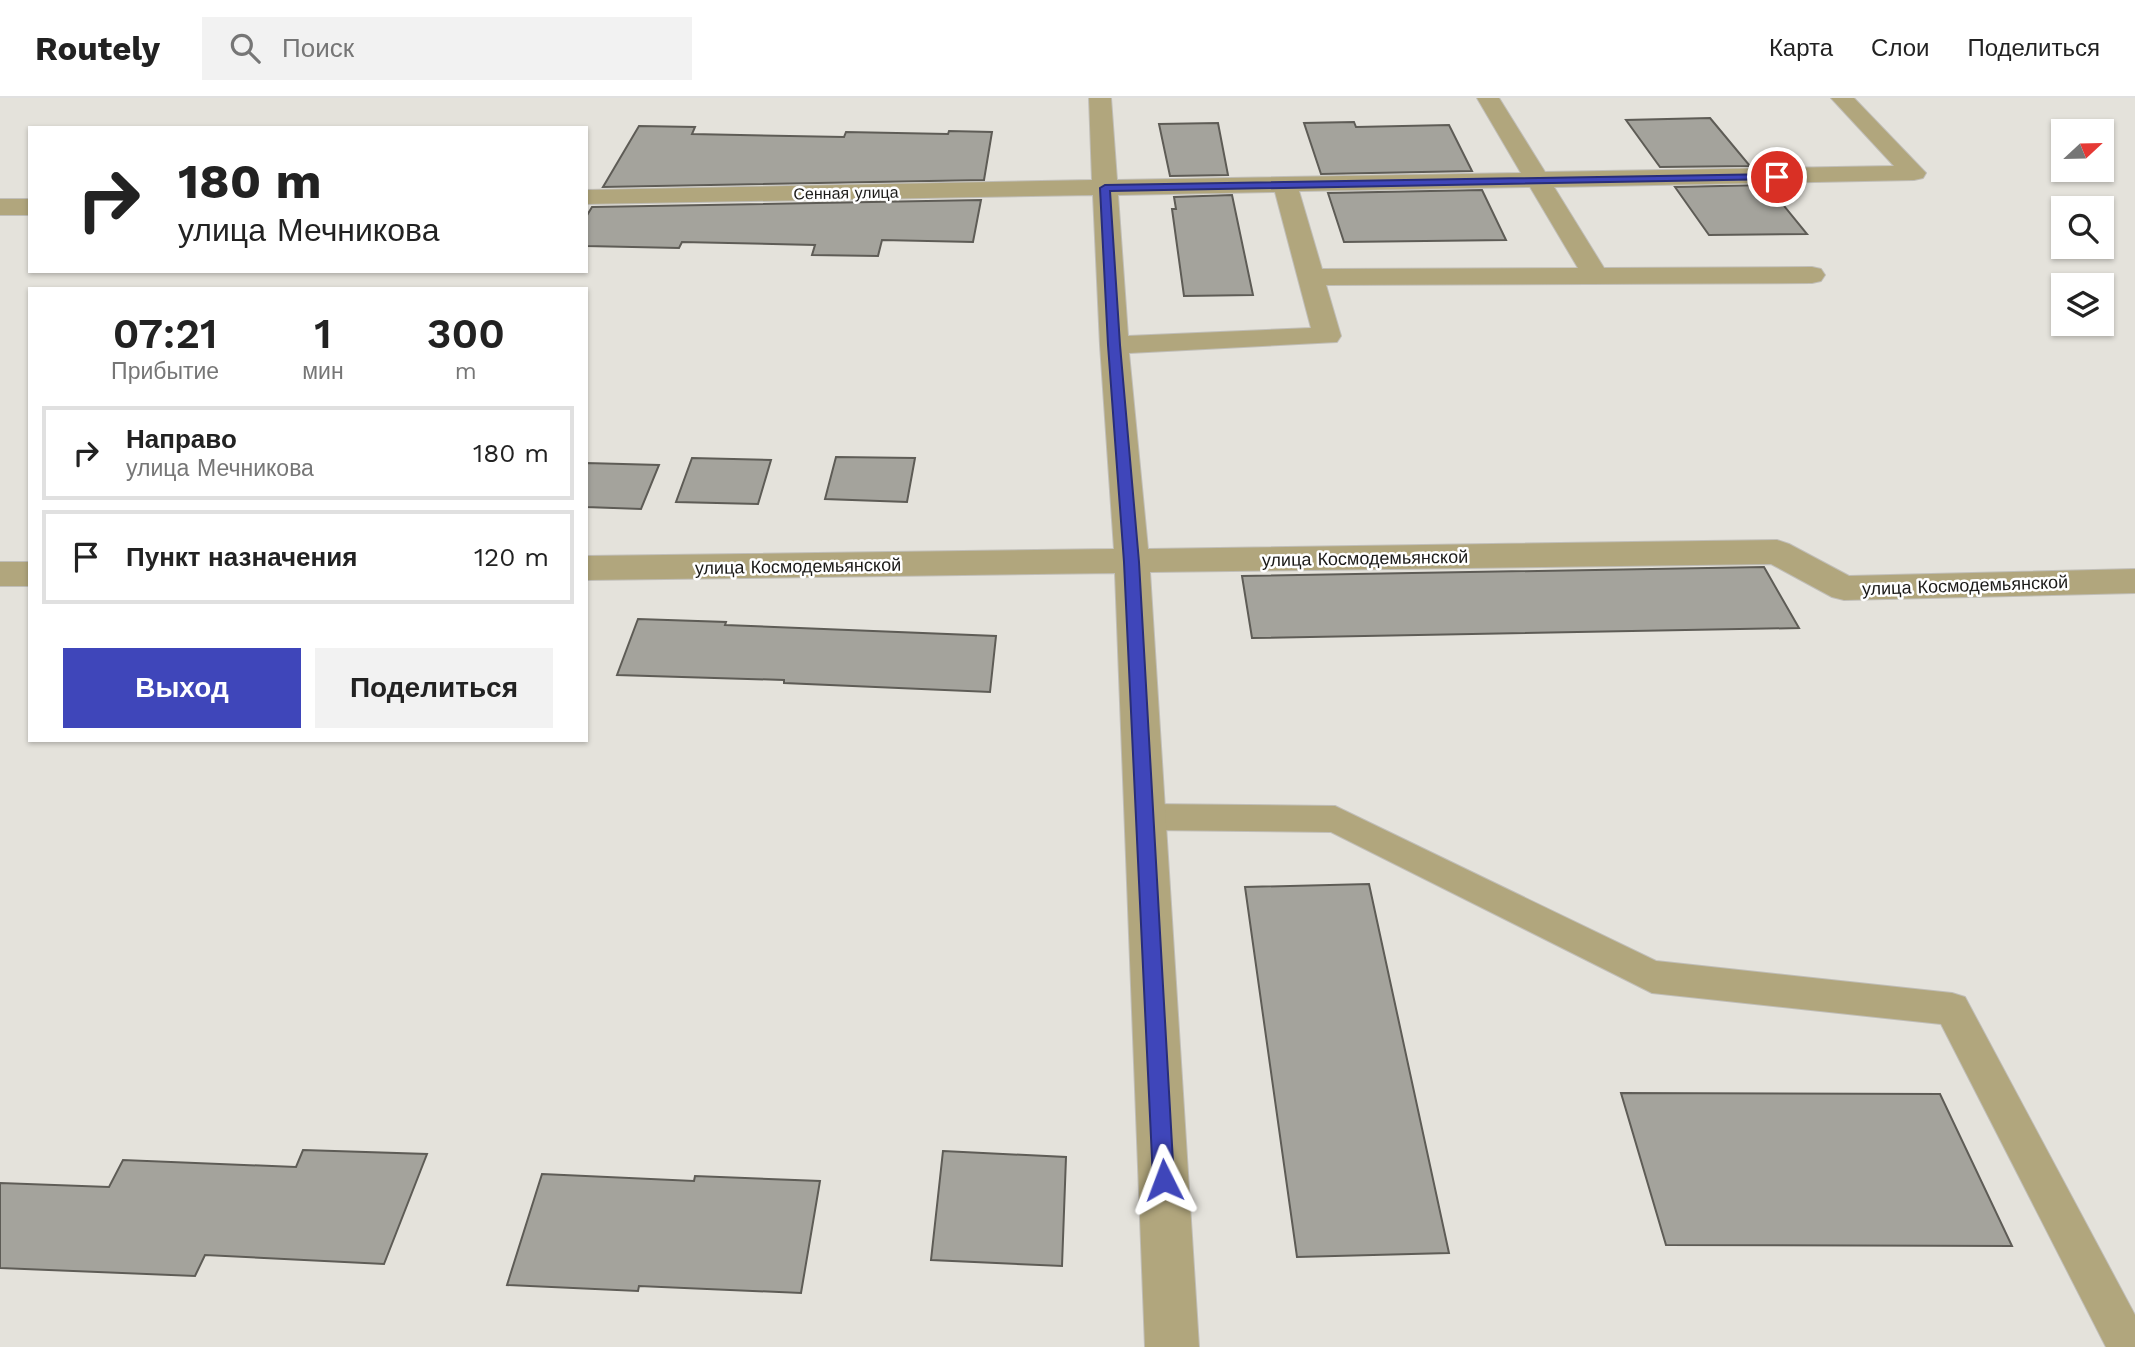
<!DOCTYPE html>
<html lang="ru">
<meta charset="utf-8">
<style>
:root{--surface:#fff;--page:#f2f2f2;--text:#222;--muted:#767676;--line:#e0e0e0;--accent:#3f46ba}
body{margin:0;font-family:"Work Sans",sans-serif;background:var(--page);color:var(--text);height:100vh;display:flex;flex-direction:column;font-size:26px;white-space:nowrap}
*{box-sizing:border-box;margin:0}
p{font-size:23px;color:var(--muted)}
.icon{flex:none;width:38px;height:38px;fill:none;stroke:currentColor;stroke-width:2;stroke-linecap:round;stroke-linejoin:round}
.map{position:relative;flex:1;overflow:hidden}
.panel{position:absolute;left:28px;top:189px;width:560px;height:455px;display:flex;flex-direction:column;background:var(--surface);border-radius:0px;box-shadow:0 2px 5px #0004}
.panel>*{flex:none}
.banner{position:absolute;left:28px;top:28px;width:560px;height:147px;border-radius:0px;box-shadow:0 2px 5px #0004;background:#fff;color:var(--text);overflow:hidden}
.needle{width:46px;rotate:68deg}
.fabs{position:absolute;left:2051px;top:21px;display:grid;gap:14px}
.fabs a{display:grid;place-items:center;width:63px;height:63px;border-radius:0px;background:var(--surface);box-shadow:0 2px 5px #0004;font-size:35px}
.pin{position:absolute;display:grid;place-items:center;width:60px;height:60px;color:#fff;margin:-30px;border:4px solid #fff;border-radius:50%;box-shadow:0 2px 7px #0007}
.me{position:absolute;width:77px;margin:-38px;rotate:357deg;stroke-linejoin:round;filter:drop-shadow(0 0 5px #0008)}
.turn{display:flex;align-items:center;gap:24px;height:147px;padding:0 35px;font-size:32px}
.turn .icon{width:91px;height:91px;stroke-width:2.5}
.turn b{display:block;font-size:49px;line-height:60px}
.eta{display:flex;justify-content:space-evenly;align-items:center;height:119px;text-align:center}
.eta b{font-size:42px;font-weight:600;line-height:49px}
.cta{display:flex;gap:14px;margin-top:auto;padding:14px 35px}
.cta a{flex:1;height:80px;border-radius:0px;background:var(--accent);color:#fff;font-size:28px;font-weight:600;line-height:80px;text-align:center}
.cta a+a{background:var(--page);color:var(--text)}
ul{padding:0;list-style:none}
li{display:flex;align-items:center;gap:21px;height:94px;margin:0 14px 10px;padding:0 21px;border:4px solid var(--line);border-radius:0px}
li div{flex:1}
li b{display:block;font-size:26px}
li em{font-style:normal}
header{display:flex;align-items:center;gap:42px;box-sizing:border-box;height:98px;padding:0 35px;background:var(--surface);border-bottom:2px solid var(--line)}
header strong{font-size:33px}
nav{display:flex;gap:38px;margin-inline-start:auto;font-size:24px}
.search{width:490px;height:63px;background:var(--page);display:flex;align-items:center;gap:18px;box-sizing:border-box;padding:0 24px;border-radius:0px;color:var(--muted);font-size:26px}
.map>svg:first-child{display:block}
</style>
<header>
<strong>Routely</strong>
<div class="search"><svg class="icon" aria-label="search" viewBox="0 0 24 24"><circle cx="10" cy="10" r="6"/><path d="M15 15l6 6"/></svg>Поиск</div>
<nav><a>Карта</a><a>Слои</a><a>Поделиться</a></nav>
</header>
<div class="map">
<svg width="2135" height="1249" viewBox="0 0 2135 1249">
<rect width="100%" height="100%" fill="#e4e2db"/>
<g fill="#a4a39c" stroke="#5e5c56" stroke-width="2">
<polygon points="1710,20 1750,68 1660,69 1626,22"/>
<polygon points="1354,24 1356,29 1449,27 1472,73 1321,76 1304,25"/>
<polygon points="1218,25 1228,77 1170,78 1159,26"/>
<polygon points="639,28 695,29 692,36 844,39 846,34 948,36 949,33 992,34 984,82 603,89"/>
<polygon points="1767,87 1807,136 1709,137 1675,89"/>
<polygon points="1482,92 1506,142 1344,144 1328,95"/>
<polygon points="1232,97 1253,197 1184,198 1172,111 1176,111 1174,99"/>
<polygon points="981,102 973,144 882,142 878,158 812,157 815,147 682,144 679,150 586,148 586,119 592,109"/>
<polygon points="836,359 915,360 907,404 825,401"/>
<polygon points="692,360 771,362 758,406 676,404"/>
<polygon points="586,365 659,367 641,411 586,409"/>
<polygon points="1764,469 1799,530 1252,540 1242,478"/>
<polygon points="638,521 726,524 725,527 996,538 990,594 784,585 784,582 617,577"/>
<polygon points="1369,786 1449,1155 1297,1159 1245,789"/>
<polygon points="1621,995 1940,996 2012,1148 1666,1147"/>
<polygon points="303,1052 427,1056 384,1166 205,1157 195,1178 0,1170 0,1085 109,1089 123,1062 296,1069"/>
<polygon points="943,1053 1066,1059 1062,1168 931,1162"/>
<polygon points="542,1076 694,1083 695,1078 820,1083 801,1195 639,1188 638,1193 507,1187"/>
</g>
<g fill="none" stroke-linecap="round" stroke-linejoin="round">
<defs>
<polygon id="service" points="1145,706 1335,708 1656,863 1952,895 1965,899 2135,1217 2135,1249 2106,1249 1941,926 1652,895 1331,734 1145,732 1134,728 1129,719 1134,710"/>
<g id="minor">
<path d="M1089,0h22l6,82 404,-7 -44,-75h22l46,74 349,-6 -63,-68h23l72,75 -3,5 -9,2 -360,7 50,81 208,-1 9,2 4,6 -4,6 -9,2 -486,2 15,51 -4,6 -208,11 19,196 629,-9 12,4 60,32 286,-7v24l-291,7 -12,-3 -61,-33 -621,8 49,775h-54l-30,-774 -529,7v-24l528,-7 -14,-204 -7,-150 -507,9v-14l506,-10zM1530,89l48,81 -256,1 -23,-78zM1275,94l36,136 -183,8 -10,-141z"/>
<rect x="0" y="101" width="30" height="16"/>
<rect x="0" y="464" width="30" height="24"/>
</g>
</defs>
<use href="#service" stroke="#c0beb8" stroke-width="2"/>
<use href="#minor" stroke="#c0beb8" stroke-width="2"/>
<use href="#service" fill="#b1a67d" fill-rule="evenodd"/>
<use href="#minor" fill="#b1a67d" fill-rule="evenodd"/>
</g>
<polygon fill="#3f46ba" stroke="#292e79" stroke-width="2" points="1777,76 1782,79 1780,81 1110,93 1120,247 1139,464 1174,1082 1171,1089 1164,1092 1156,1089 1153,1082 1124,464 1108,247 1100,90 1105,87"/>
<g text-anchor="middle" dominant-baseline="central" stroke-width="5" stroke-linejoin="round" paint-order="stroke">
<g font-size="16" fill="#1b1a18" stroke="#fff">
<text transform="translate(846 95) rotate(-1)">Сенная улица</text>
</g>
<g font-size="18" fill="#1b1a18" stroke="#fff">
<text transform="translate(1365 460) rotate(-1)">улица Космодемьянской</text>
<text transform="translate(798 468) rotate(-1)">улица Космодемьянской</text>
<text transform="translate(1965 487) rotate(-2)">улица Космодемьянской</text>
</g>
</g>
</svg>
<div class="fabs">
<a><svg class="needle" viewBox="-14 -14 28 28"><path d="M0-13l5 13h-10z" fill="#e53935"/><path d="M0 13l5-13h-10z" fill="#767676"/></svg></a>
<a><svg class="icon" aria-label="search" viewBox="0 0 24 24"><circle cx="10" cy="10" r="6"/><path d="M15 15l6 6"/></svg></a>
<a><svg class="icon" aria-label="layers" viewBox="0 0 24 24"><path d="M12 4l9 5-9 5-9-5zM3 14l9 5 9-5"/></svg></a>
</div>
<div class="pin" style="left:1777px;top:79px;background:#d93025"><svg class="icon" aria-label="arrive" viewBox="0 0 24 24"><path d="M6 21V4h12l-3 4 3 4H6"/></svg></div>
<svg class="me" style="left:1164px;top:1082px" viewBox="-20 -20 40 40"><path d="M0-17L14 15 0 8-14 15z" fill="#3f46ba" stroke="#fff" stroke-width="4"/></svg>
<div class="banner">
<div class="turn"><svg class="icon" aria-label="right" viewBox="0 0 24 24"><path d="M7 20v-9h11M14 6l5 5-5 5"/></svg><div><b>180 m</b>улица Мечникова</div></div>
</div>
<section class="panel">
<div class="eta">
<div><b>07:21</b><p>Прибытие</p></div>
<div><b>1</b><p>мин</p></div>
<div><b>300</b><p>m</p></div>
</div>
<ul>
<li><svg class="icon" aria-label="right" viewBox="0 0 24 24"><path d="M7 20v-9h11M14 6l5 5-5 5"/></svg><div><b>Направо</b><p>улица Мечникова</p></div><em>180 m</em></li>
<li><svg class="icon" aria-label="arrive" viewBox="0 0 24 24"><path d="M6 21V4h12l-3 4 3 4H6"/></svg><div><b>Пункт назначения</b></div><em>120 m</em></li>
</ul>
<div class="cta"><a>Выход</a><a>Поделиться</a></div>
</section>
</div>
